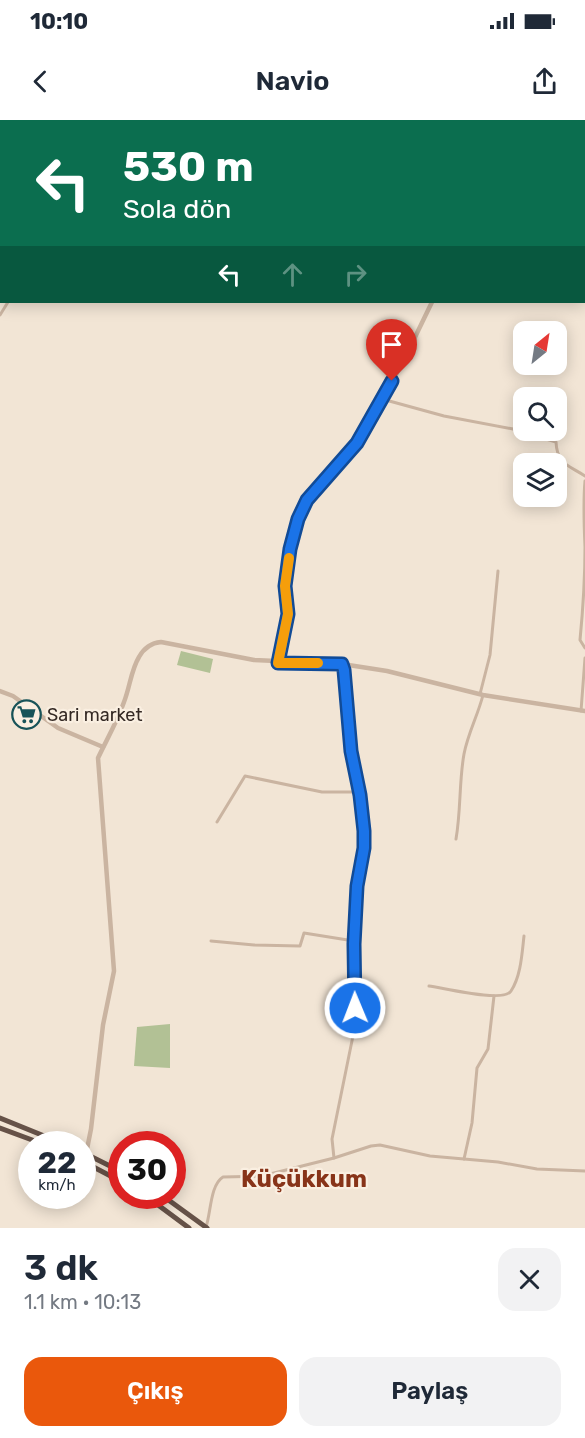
<!DOCTYPE html>
<html lang="tr">
<meta charset="utf-8">
<style>
:root{--surface:#fff;--page:#f2f2f3;--text:#1f2937;--muted:#747a83;--accent:#ea580c}
body{margin:0;font-family:Rubik,sans-serif;background:var(--page);color:var(--text);height:100vh;display:flex;flex-direction:column;font-size:22px;white-space:nowrap}
*{box-sizing:border-box;margin:0}
p{font-size:20px;color:var(--muted)}
.icon{flex:none;width:33px;height:33px;fill:none;stroke:currentColor;stroke-width:2;stroke-linecap:round;stroke-linejoin:round}
.map{position:relative;height:1108px;overflow:hidden}
.details{display:flex;flex-direction:column;background:var(--surface);flex:1}
.details>*{flex:none}
.hud{position:absolute;left:0px;top:0px;width:585px;height:183px;box-shadow:0 3px 15px #0003;background:#0b6e4f;color:#fff;overflow:hidden}
.needle{width:39px;rotate:30deg}
.buttons{position:absolute;left:513px;top:201px;display:grid;gap:12px}
.buttons a{display:grid;place-items:center;width:54px;height:54px;border-radius:12px;background:var(--surface);box-shadow:0 3px 15px #0003;font-size:30px}
.speed{position:absolute;left:18px;top:1011px;display:flex;gap:12px;font-size:30px;font-weight:700;text-align:center}
.speed>*{display:grid;place-content:center;width:78px;height:78px;border-radius:50%;background:var(--surface);box-shadow:0 3px 15px #0003;line-height:1}
.speed small{font-size:15px;font-weight:400}
.speed .limit{border:9px solid #d22;background:#fff;color:#111}
.pin{position:absolute;display:grid;place-items:center;width:51px;height:51px;color:#fff;margin:-62px -26px;border-radius:50% 50% 50% 0;rotate:-45deg;box-shadow:0 0 6px #0007}
.pin .icon{rotate:45deg}
.me{position:absolute;width:66px;margin:-33px;rotate:359deg;stroke-linejoin:round;filter:drop-shadow(0 0 4px #0008)}
.turn{display:flex;align-items:center;gap:21px;height:126px;padding:0 24px;font-size:27px}
.turn .icon{width:78px;height:78px;stroke-width:2.5}
.turn b{display:block;font-size:42px;line-height:51px}
.lanes{display:flex;align-items:center;height:57px;padding:0 24px;background:#0003;justify-content:center;gap:30px;direction:ltr}
.lanes .off{opacity:.35}
.round{display:grid;place-items:center;flex:none;width:63px;height:63px;border-radius:18px;background:var(--page)}
.summary{display:flex;align-items:center;justify-content:space-between;height:102px;padding:0 24px}
h1{font-size:36px;font-weight:600;line-height:45px}
.primary-button{display:flex;gap:12px;margin-top:auto;padding:12px 24px}
.primary-button a{flex:1;height:69px;border-radius:18px;background:var(--accent);color:#fff;font-size:24px;font-weight:600;line-height:69px;text-align:center}
.primary-button a+a{background:var(--page);color:var(--text)}
.status{display:flex;justify-content:space-between;align-items:center;height:42px;padding:0 30px;background:var(--surface);direction:ltr}
.status svg{height:16px;fill:currentColor}
header{display:flex;justify-content:space-between;align-items:center;height:78px;padding:0 24px;background:var(--surface);font-size:27px;font-weight:600}
.map>svg:first-child{display:block}
</style>
<div class="status"><b>10:10</b><svg viewBox="0 0 49 12"><path d="M0 12V9h3v3zM5 12V6h3v6zM10 12V3h3v9zM15 12V0h3v12zM26 1h20v11H26zM47 4h2v5h-2z"/></svg></div>
<header><svg class="icon" aria-label="back" viewBox="0 0 24 24"><path d="M15 5l-7 7 7 7"/></svg>Navio<svg class="icon" aria-label="share" viewBox="0 0 24 24"><path d="M12 15V3M7 8l5-5 5 5M5 13v7h14v-7"/></svg></header>
<div class="map">
<svg width="585" height="1108" viewBox="0 0 585 1108">
<rect width="100%" height="100%" fill="#f2e5d5"/>
<g fill="#b2c195">
<polygon points="181,531 213,539 210,553 177,545"/>
<polygon points="170,904 170,948 134,946 137,907"/>
</g>
<g fill="none" stroke-linecap="round" stroke-linejoin="round">
<g stroke="#cab4a1" stroke-width="3">
<polyline points="135,0 141,2"/>
<polyline points="93,2 93,0"/>
<polyline points="266,2 266,0"/>
<polyline points="0,110 2,110"/>
<polyline points="0,195 8,182"/>
<path d="M382,279l62,17 69,13 43,13c1,22 12,23 29,34"/>
<path d="M585,361c-2,22 -1,43 0,66 0,31 -2,62 -5,93l5,8"/>
<polyline points="480,574 490,535 498,451"/>
<polyline points="581,591 585,538"/>
<polyline points="217,702 245,656 322,672 359,672"/>
<path d="M456,719c5,-28 3,-58 8,-85 4,-21 14,-39 19,-59"/>
<polyline points="211,821 254,825 300,826 304,813 354,821"/>
<path d="M429,866c15,2 75,17 82,5 10,-15 11,-38 13,-55"/>
<polyline points="334,1038 332,1019 355,906 354,824 357,766 364,728 360,675 351,631 342,544"/>
<polyline points="464,1039 472,1003 477,948 488,929 494,876"/>
<path d="M206,1107c5,-14 4,-42 17,-50l39,-1 72,-18 37,-12 9,-1 50,11 68,6 39,7 48,2"/>
</g>
<g stroke="#cab4a1" stroke-width="4.5">
<polyline points="517,2 518,0"/>
<polyline points="278,543 288,494 285,466 290,429 298,399 307,380 357,323 403,242 432,182"/>
<polyline points="0,571 13,576 58,608 103,627"/>
<path d="M86,1034l5,-25 12,-104 11,-54 -16,-213c9,-19 19,-36 26,-56 6,-15 7,-32 15,-45 5,-9 12,-14 22,-15l93,18 88,4 45,7 96,24 102,16"/>
</g>
<g stroke="#665248" stroke-width="5">
<polyline points="0,998 64,1024"/>
<polyline points="0,1008 43,1024"/>
<polyline points="82,1032 122,1052"/>
<polyline points="82,1041 122,1062"/>
<polyline points="146,1076 189,1108"/>
<polyline points="163,1076 207,1108"/>
</g>
</g>
<g fill="none" stroke-linecap="round" stroke-linejoin="round">
<defs>
<polyline id="route" points="355,888 354,824 357,766 364,728 364,711 360,675 351,631 344,550 342,544 278,543 288,494 285,466 290,429 298,399 307,380 357,323 392,261"/>
</defs>
<use href="#route" stroke="#114b97" stroke-width="15"/>
<use href="#route" stroke="#1a73e8" stroke-width="10"/>
<polyline stroke="#f59e0b" stroke-width="10" points="289,438 285,466 288,494 278,543 318,543"/>
</g>
<defs>
<symbol id="supermarket-ring" viewBox="-11 -11 22 22"><circle r="9.5" fill="#faefe1" stroke="#185358" stroke-width="1.5"/><path d="M-6-5.5h2.5l.6 2H6L4.5 2H-2.5L-4.4-4H-6ZM-1.5 3.2a1.3 1.3 0 1 0 .1 0ZM3 3.2a1.3 1.3 0 1 0 .1 0Z" fill="#185358"/></symbol>
</defs>
<g fill-rule="evenodd">
<use href="#supermarket-ring" x="10" y="578" width="33" height="33"/>
</g>
<g text-anchor="middle" dominant-baseline="central" stroke-width="4.5" stroke-linejoin="round" paint-order="stroke">
<g font-size="18" fill="#342924" stroke="#faefe1" text-anchor="start">
<text x="47" y="595">Sari market</text>
</g>
<g font-size="24" font-weight="bold" fill="#883419" stroke="#faefe1">
<text x="304" y="1059">Küçükkum</text>
</g>
</g>
</svg>
<div class="buttons">
<a><svg class="needle" viewBox="-14 -14 28 28"><path d="M0-13l5 13h-10z" fill="#e53935"/><path d="M0 13l5-13h-10z" fill="#747a83"/></svg></a>
<a><svg class="icon" aria-label="search" viewBox="0 0 24 24"><circle cx="10" cy="10" r="6"/><path d="M15 15l6 6"/></svg></a>
<a><svg class="icon" aria-label="layers" viewBox="0 0 24 24"><path d="M12 4l9 5-9 5-9-5zM3 14l9 5 9-5"/></svg></a>
</div>
<div class="speed"><div>22<small>km/h</small></div><div class="limit">30</div></div>
<div class="pin" style="left:392px;top:261px;background:#d93025"><svg class="icon" aria-label="arrive" viewBox="0 0 24 24"><path d="M6 21V4h12l-3 4 3 4H6"/></svg></div>
<svg class="me" style="left:355px;top:888px" viewBox="-20 -20 40 40"><circle r="17" fill="#1a73e8" stroke="#fff" stroke-width="3"/><path d="M0-11L8 9 0 5-8 9z" fill="#fff"/></svg>
<div class="hud">
<div class="turn"><svg class="icon" aria-label="left" viewBox="0 0 24 24"><path d="M17 20v-9H6M10 6l-5 5 5 5"/></svg><div><b>530 m</b>Sola dön</div></div>
<div class="lanes"><svg class="icon" aria-label="left" viewBox="0 0 24 24"><path d="M17 20v-9H6M10 6l-5 5 5 5"/></svg><svg class="icon off" aria-label="ahead" viewBox="0 0 24 24"><path d="M12 20V5M6 11l6-6 6 6"/></svg><svg class="icon off" aria-label="right" viewBox="0 0 24 24"><path d="M7 20v-9h11M14 6l5 5-5 5"/></svg></div>
</div>
</div>
<section class="details">
<div class="summary"><div><h1>3 dk</h1><p>1.1 km · 10:13</p></div><a class="round"><svg class="icon" aria-label="close" viewBox="0 0 24 24"><path d="M6 6l12 12M18 6L6 18"/></svg></a></div>
<div class="primary-button"><a>Çıkış</a><a>Paylaş</a></div>
</section>
